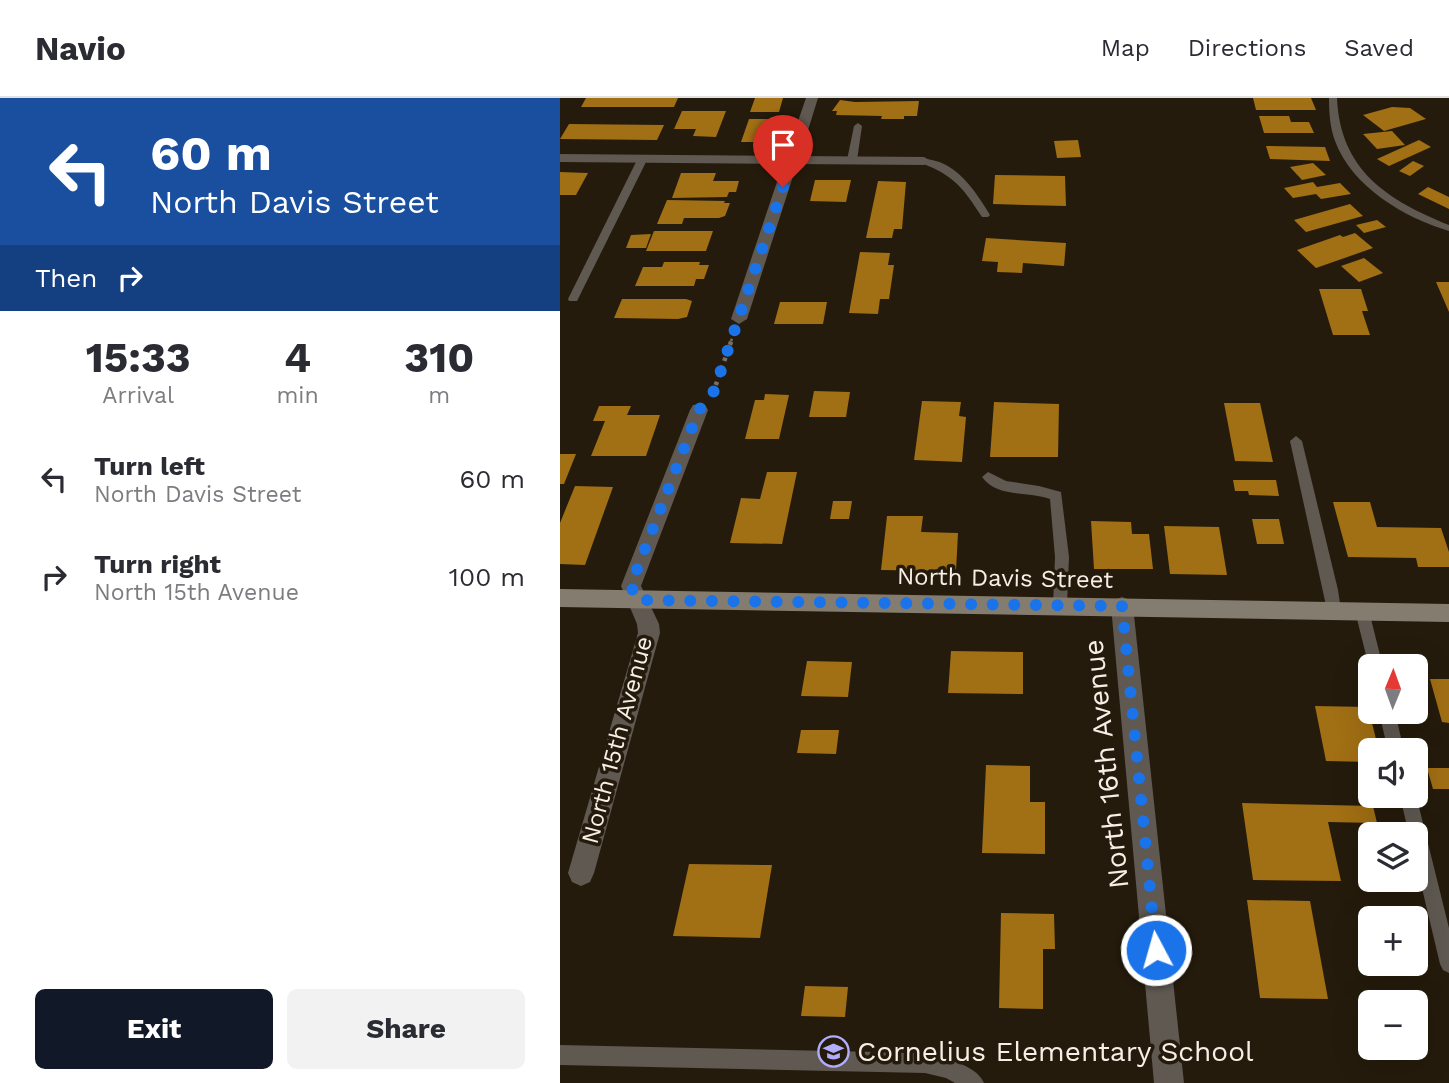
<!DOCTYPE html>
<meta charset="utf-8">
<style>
:root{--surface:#fff;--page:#f2f2f3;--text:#2b2b33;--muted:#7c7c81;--line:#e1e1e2;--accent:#111827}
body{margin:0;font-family:"Work Sans",sans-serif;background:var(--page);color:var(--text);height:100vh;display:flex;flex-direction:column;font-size:26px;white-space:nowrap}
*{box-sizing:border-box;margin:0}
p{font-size:23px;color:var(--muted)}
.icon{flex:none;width:38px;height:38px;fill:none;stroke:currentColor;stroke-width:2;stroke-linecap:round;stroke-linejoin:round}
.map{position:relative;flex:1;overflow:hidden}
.details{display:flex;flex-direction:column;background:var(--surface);width:560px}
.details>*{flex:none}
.hud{background:#1a4fa0;color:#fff;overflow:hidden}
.needle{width:46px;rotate:1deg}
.buttons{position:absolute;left:798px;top:556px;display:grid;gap:14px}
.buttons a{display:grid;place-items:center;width:70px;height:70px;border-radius:10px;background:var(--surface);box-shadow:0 7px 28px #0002;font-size:35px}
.pin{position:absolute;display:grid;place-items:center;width:60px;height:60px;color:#fff;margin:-72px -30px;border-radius:50% 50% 50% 0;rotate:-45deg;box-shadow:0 0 7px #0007}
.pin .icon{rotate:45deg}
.me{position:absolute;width:77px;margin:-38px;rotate:354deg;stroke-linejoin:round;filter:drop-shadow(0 0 5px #0008)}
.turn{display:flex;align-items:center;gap:24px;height:147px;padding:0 35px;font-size:32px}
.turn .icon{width:91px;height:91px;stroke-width:2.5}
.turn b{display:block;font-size:49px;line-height:60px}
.then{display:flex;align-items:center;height:66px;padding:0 35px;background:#0003;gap:14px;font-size:26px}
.eta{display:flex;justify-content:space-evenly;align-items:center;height:119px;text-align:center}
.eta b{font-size:42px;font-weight:700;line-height:49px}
.action{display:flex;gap:14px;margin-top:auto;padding:14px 35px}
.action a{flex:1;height:80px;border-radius:10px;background:var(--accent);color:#fff;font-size:28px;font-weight:700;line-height:80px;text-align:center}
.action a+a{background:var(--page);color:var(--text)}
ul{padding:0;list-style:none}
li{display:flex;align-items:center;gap:21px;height:98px;padding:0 35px}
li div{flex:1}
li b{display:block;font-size:26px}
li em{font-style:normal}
header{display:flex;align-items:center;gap:42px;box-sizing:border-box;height:98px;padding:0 35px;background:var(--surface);border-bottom:2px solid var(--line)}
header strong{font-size:33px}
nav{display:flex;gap:38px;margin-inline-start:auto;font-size:24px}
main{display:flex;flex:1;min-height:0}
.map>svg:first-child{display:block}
</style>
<header>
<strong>Navio</strong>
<nav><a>Map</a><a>Directions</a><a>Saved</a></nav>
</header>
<main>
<section class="details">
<div class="hud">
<div class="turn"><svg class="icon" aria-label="left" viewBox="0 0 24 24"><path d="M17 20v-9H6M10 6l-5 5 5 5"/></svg><div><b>60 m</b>North Davis Street</div></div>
<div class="then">Then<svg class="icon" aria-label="right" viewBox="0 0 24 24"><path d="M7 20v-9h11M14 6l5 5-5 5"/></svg></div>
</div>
<div class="eta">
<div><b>15:33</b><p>Arrival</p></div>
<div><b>4</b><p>min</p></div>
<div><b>310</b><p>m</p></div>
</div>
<ul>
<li><svg class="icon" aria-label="left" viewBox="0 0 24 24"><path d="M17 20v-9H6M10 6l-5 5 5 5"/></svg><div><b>Turn left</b><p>North Davis Street</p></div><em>60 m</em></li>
<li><svg class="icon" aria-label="right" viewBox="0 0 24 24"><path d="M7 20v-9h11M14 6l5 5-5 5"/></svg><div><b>Turn right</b><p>North 15th Avenue</p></div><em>100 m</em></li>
</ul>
<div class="action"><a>Exit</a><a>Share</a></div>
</section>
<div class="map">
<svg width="889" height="985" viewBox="0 0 889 985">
<rect width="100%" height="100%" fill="#251b0c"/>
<g fill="#a16f14">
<polygon points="26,0 118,0 114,9 21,9"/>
<polygon points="195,0 223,0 219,14 190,14"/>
<polygon points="693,0 751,0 756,12 696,12"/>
<polygon points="280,2 295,4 359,3 357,18 344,18 344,21 321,21 322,18 276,17 277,13 272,13"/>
<polygon points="832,9 850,10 866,21 824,33 803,17"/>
<polygon points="122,13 166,13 156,39 133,38 136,31 114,31"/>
<polygon points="699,18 729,18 731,24 749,24 754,35 704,35"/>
<polygon points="189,21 211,21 203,44 181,44"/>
<polygon points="9,26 104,27 97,42 0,41"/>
<polygon points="832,33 845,47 817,51 803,36"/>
<polygon points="518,42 521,59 497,60 494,43"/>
<polygon points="859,42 871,49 829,68 817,61"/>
<polygon points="706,48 765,49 770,63 710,61"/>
<polygon points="853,63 864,68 850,78 839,73"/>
<polygon points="753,65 766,77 742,82 730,69"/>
<polygon points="0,74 28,75 16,97 0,97"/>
<polygon points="121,75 156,75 153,83 179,83 176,94 169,94 167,99 112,100"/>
<polygon points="435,77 505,78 506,108 433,106"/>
<polygon points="255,82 291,82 286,104 250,103"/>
<polygon points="318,83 346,84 342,131 334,131 332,140 306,140"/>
<polygon points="753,84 757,89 780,85 791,96 761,101 756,96 733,100 724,90"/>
<polygon points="868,89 889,99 889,111 858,96"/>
<polygon points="107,102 165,103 164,105 170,105 165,118 159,120 124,120 122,126 97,126"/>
<polygon points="790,106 803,118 746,134 734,122"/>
<polygon points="817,122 826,129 804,135 796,127"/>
<polygon points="94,133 153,133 146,153 86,153"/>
<polygon points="795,135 813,150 756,170 737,152 780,137 783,139"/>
<polygon points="91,136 86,150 66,150 71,137"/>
<polygon points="426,140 506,145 504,168 463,165 462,175 437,174 438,164 422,163"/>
<polygon points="300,154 330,155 328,167 334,167 329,201 320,201 318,216 289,215"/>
<polygon points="804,160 823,175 799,184 781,168"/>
<polygon points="104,164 140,164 139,167 149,167 144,181 136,181 134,188 75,188 83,169 102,169"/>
<polygon points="876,184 889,184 889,214"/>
<polygon points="759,191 801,191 808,213 802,213 810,237 773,237"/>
<polygon points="62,201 126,201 132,203 127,219 118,221 54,220"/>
<polygon points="220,204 267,204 263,226 214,226"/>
<polygon points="254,293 290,294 286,319 249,319"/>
<polygon points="205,296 229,297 219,341 185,341 195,302 204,302"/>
<polygon points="362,303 401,304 399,318 406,319 402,364 354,362"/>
<polygon points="434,304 499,306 498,359 430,359"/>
<polygon points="664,305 700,305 713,364 675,363"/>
<polygon points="39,308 71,308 67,317 100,317 86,358 31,358 45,323 33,323"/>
<polygon points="0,356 16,356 4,386 0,386"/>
<polygon points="207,374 237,374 222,446 170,445 181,400 200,401"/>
<polygon points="673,382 716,382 719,398 689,397 688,393 675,393"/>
<polygon points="15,388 53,389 25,467 0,466 0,425"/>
<polygon points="273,403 292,403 289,421 270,421"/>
<polygon points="773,404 810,404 817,429 881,430 889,454 889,469 858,469 856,460 788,459"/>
<polygon points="327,418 363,418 361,434 398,435 396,473 321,472"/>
<polygon points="692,421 719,421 724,446 697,446"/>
<polygon points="531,423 571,424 572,436 589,436 593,471 534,471"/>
<polygon points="604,428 659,429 667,477 610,476"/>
<polygon points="391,553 463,554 463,596 388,595"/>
<polygon points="247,563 292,564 288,599 241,598"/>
<polygon points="870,581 889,581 889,625 882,624"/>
<polygon points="755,608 808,609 819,653 810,653 810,664 766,663"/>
<polygon points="241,632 279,632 276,656 237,655"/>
<polygon points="426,667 470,668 470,704 485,704 485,756 422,755"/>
<polygon points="867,670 889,670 889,691 873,691"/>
<polygon points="682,705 813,708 817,725 768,724 781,783 693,782"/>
<polygon points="129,766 212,767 200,840 113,838"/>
<polygon points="687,802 750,803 768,901 700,900"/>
<polygon points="441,815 494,816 495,851 483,851 483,911 439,910"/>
<polygon points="245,888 288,889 285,919 241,918"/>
</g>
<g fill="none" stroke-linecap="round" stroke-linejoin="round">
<polyline stroke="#797063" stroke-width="2.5" stroke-dasharray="2.5 3.5" stroke-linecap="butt" points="171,243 173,238"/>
<polyline stroke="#797063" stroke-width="4.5" stroke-dasharray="3.5 5" stroke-linecap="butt" points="153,295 172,241"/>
<g fill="#5f5952" fill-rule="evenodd">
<path d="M769,0h8c3,72 50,102 112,127v6c-44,-13 -97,-44 -114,-90 -5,-14 -6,-28 -6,-43z"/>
<polygon points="298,25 302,28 297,62 292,65 287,62 294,28"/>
<polygon points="83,57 88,60 18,201 17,203 9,203 8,201 78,60"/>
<path d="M361,61c33,-1 54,31 69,56l-2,2h-6c-19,-29 -27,-41 -61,-54z"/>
<polygon points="736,338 742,343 778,492 781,512 779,516 774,518 769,516 767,512 730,343"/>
<path d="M428,374l18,9 33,5 22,6 8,65 -2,48 -2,4 -5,2 -5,-2 -2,-4 2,-48 -5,-58c-22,-8 -53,-1 -68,-22z"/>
<polygon points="802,507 807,509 809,513 823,569 810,569 810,573 795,513 797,509"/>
<polygon points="819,614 835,614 844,653 828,653"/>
<polygon points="856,697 889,830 889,875 883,872 880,866 856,765 856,737 849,737 840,698"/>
<path d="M0,947l365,8c18,5 51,11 59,30h-29l-9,-5 -21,-5 -365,-8z"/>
</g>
<g fill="#5f5952" fill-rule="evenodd">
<polygon points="246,0 258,0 240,58 364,59 371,63 364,67 237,66 187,221 179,226 171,221 223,66 0,64 0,56 226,58"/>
<polygon points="139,306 145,307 148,312 81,488 99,526 100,535 34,775 30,784 21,788 12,784 8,775 78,535 77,526 61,488 130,312 133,307"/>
<polygon points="562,499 570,502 573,508 624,985 594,985 551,508 554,502"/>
</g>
<polygon fill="#857c70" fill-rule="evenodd" points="0,491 889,506 889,524 0,509"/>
</g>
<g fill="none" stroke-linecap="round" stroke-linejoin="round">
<polyline stroke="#1a73e8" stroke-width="12" stroke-dasharray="0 21.6" points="223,89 154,293 139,312 74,479 71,488 77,502 562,508 596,852"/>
</g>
<defs>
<symbol id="school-ring" viewBox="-11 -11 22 22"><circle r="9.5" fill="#251b0c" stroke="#b1adfa" stroke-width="1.5"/><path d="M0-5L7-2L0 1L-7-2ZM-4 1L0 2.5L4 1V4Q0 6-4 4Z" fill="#b1adfa"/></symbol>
</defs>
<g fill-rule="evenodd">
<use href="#school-ring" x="256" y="936" width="35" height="35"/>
</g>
<g text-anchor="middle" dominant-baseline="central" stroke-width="7" stroke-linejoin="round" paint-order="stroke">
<g font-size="24" fill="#f7efe6" stroke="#251b0c">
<text transform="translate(445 480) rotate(1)">North Davis Street</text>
<text transform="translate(57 642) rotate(-75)">North 15th Avenue</text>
</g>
<g font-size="28" fill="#f7efe6" stroke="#251b0c">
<text transform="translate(546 666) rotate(-96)">North 16th Avenue</text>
</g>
<g font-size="28" fill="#f7efe6" stroke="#251b0c" text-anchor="start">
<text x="297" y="953">Cornelius Elementary School</text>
</g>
</g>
</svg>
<div class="buttons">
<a><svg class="needle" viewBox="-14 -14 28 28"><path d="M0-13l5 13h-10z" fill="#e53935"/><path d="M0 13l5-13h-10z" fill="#7c7c81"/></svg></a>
<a><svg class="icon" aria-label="sound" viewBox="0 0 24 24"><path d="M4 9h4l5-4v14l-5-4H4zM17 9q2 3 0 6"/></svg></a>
<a><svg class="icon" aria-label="layers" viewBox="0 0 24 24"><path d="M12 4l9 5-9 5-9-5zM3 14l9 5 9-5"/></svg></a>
<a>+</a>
<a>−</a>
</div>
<div class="pin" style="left:223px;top:89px;background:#d93025"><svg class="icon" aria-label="arrive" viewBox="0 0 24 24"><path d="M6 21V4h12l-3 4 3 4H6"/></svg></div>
<svg class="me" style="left:596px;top:852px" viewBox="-20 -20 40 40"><circle r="17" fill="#1a73e8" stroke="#fff" stroke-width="3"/><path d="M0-11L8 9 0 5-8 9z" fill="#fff"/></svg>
</div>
</main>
